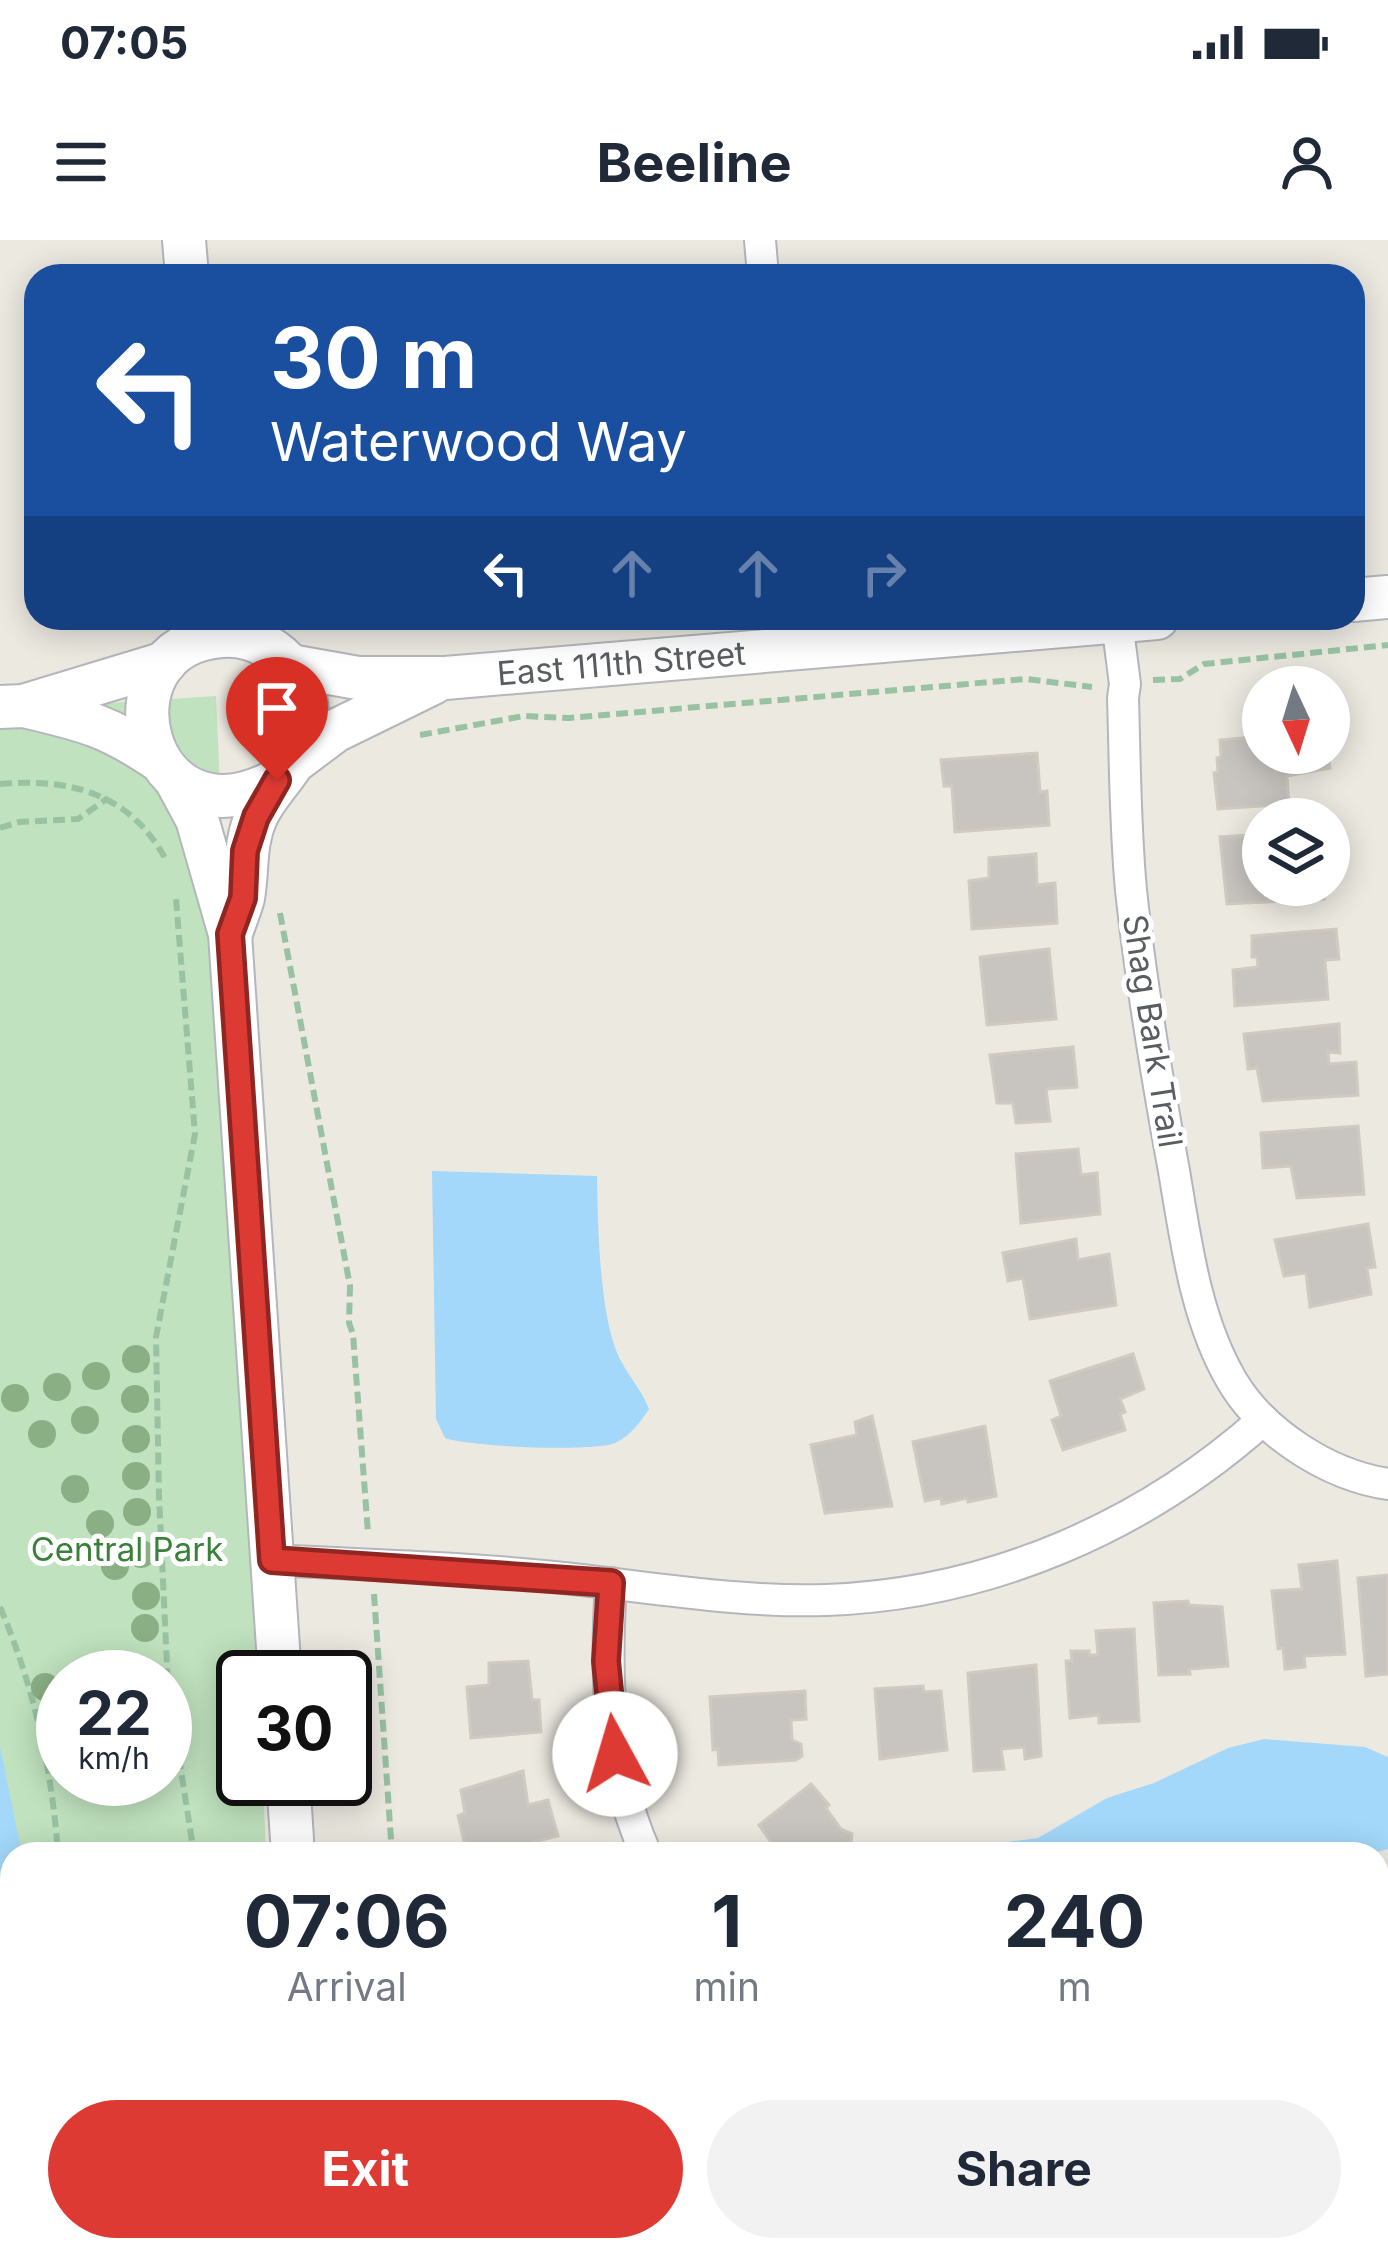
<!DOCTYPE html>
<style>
:root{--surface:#fff;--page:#f2f2f3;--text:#1f2937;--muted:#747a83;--accent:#de3a34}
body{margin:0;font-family:Inter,sans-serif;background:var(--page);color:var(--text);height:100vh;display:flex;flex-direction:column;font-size:45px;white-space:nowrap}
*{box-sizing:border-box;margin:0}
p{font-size:39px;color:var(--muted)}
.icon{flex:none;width:66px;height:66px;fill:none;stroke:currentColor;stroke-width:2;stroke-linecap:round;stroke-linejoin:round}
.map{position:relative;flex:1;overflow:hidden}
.side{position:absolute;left:0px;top:1602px;width:1389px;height:420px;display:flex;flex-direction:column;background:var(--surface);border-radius:36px 36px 0 0;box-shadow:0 6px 30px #0003}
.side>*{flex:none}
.banner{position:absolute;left:24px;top:24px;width:1341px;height:366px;border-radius:36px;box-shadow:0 6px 30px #0003;background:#1a4fa0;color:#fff;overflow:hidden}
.needle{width:78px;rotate:176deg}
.tools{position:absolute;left:1242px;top:426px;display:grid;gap:24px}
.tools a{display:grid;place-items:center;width:108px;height:108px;border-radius:50%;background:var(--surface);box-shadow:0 6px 30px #0003;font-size:60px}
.speed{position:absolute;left:36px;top:1410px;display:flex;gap:24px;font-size:60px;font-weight:700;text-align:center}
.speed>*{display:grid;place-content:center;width:156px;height:156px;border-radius:50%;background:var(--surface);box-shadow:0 6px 30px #0003;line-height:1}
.speed small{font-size:30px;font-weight:400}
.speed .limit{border:6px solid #111;border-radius:18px;background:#fff;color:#111}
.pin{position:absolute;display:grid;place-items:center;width:102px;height:102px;color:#fff;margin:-123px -51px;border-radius:50% 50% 50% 0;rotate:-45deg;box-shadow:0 0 12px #0007}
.pin .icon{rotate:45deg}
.me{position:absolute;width:132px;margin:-66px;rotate:354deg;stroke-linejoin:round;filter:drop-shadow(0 0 9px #0008)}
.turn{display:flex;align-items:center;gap:42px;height:252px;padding:0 48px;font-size:54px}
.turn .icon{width:156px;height:156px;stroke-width:2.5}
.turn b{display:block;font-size:84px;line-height:102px}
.lanes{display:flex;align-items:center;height:114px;padding:0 48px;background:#0003;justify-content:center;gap:60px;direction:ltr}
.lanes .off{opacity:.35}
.eta{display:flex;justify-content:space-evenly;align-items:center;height:204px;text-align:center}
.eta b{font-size:72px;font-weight:700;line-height:84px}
.button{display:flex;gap:24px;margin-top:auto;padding:24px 48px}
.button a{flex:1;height:138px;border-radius:72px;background:var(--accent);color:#fff;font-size:48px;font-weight:700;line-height:138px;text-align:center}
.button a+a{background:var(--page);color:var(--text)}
.status{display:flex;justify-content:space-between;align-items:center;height:84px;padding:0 60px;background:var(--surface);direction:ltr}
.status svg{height:33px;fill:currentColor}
header{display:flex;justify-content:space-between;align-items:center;height:156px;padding:0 48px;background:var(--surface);font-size:54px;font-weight:700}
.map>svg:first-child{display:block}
</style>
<div class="status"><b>07:05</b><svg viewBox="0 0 49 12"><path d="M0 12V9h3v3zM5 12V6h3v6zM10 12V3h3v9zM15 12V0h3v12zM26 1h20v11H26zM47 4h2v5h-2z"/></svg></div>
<header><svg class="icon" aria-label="menu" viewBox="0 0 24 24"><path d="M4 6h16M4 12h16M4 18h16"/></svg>Beeline<svg class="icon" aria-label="person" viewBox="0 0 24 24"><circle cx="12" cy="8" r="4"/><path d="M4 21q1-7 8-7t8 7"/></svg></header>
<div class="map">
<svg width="1388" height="2022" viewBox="0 0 1388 2022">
<rect width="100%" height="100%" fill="#ece9e1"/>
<path fill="#c0e2be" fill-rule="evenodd" d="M216,456l43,981h-16v102h20l3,75h-254v396h272v12h-284v-1552zM63,1437h102v102h-102z"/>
<g fill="#a3d8fa">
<path d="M432,931l165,5c1,48 2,144 24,185 9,17 21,30 28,48 -9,13 -18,27 -34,34 -21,9 -145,4 -170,-5l-9,-19z"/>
<polygon points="1264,1499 1365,1507 1388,1517 1388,1609 1368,1614 1003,1614 977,1606 1038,1598 1107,1558 1154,1543 1228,1508"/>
<path d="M0,1507l22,107h-10c0,73 11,199 -12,265z"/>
</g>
<g fill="#c8c5c0" stroke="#d0cac0" stroke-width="3">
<polygon points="1263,496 1263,513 1328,513 1330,528 1287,536 1289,564 1218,569 1214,533 1218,532 1217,518 1221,517 1220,500"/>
<polygon points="1037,513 1040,552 1047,551 1049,585 955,592 952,546 944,546 941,520"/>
<polygon points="1263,594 1263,645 1324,645 1324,659 1227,664 1220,597"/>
<polygon points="1036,614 1037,645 1055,643 1057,683 972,689 969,641 989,638 989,618"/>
<polygon points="1336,689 1339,719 1325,720 1328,759 1235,766 1233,730 1258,727 1257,717 1252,717 1252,696"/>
<polygon points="1049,709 1056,779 987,785 980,717"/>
<polygon points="1339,784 1340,813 1328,812 1329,824 1356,822 1358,855 1263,861 1257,828 1248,829 1244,794"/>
<polygon points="1073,807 1077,847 1046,849 1050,881 1016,883 1013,863 997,863 990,815"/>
<polygon points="1358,886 1364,954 1297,958 1291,926 1263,928 1261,893"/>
<polygon points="1078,909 1081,935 1097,933 1100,974 1021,983 1016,914"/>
<polygon points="1368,984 1375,1027 1367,1028 1371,1054 1310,1067 1306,1033 1284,1036 1275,1000"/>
<polygon points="1076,999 1078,1020 1109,1014 1116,1065 1030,1079 1023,1038 1008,1041 1003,1013"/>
<polygon points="1133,1114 1144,1149 1120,1159 1125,1172 1120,1174 1125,1190 1063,1210 1052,1180 1061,1176 1050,1141"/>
<polygon points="872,1176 892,1266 825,1273 811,1205 857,1195 855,1182"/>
<polygon points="985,1186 996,1256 968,1262 967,1258 942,1264 941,1258 925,1261 913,1202"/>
<polygon points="1337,1321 1345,1414 1304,1416 1305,1427 1285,1429 1283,1408 1278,1409 1272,1351 1302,1349 1299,1325"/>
<polygon points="1388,1335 1388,1434 1366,1436 1358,1338"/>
<polygon points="1188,1361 1189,1365 1222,1367 1228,1426 1189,1429 1190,1434 1159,1435 1154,1363"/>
<polygon points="1134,1389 1139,1481 1099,1483 1099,1475 1070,1478 1066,1421 1072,1421 1071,1411 1089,1411 1089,1415 1098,1415 1096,1391"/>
<polygon points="528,1421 532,1460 539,1460 541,1492 471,1498 467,1447 489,1445 489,1423"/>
<polygon points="1036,1425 1041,1516 1025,1519 1024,1507 1001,1509 1004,1529 974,1531 968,1433"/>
<polygon points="923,1446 924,1452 941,1451 947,1510 880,1519 875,1449"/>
<polygon points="805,1451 806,1479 791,1480 792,1500 801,1504 802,1516 796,1520 719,1525 718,1509 713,1510 710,1457"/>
<polygon points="523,1531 528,1565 548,1560 558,1596 484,1614 467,1614 458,1576 465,1573 461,1550"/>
<polygon points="811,1544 829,1565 826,1568 841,1589 852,1594 851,1603 837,1614 775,1614 778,1612 759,1585"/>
<polygon points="1380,1685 1388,1710 1388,1757 1377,1761"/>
<rect x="818" y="2010" width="77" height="12"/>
<polygon points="1066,2010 1162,2010 1162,2022 1061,2022"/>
<polygon points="1255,2010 1336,2010 1339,2022 1259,2022"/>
</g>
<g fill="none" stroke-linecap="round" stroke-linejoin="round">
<defs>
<g id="minor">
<polyline points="760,0 763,36"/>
<polyline points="789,378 792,410"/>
<path d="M1117,382l8,62 -2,14c2,64 2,129 8,192 10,95 26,188 43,281 12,70 21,147 58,210 31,52 96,94 156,103"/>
<path d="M272,1320c94,5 188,7 282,17 90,9 182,26 272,23 163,-6 316,-72 437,-180"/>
<path d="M611,1343c-6,94 -4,184 35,271"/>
<polyline points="1384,1875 1388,1887"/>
<polyline points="975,2022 975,2010"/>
</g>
<g id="secondary">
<polyline points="184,0 187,36"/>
<polyline points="1353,360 1388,357"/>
<path id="s1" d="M290,426l68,12h87l712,-60"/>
<path d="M24,466c59,14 83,19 133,53"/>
<polyline points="0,467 23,466 165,423"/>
<polyline points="295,521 335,491 433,443"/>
<polyline points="176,540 197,579 230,694 280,1437"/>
<path d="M231,693c4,-12 9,-24 12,-35 5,-28 1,-54 13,-81 10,-23 29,-39 41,-61 18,-34 12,-74 -17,-100 -16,-14 -37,-22 -59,-20 -127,10 -78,218 56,144"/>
<polyline points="288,1539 293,1614"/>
<polyline points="322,2010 323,2022"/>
</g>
</defs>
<use href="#minor" stroke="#b3b7bb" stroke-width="34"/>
<use href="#secondary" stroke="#b3b6bb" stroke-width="46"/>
<g stroke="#98c2a2" stroke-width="6" stroke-dasharray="12 6" stroke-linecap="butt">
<polyline points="1153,440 1180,439 1204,424 1388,405"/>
<polyline points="420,495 524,476 569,478 1026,439 1092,447"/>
<path d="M0,544c70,-6 129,9 165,74"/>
<polyline points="0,588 19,582 78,579 108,558"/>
<polyline points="176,659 195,894 156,1097 159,1256 168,1447 194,1614"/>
<polyline points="280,673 350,1046 349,1083 353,1094 368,1293"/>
<polyline points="374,1354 392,1614"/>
<path d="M0,1367c34,79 52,162 58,247"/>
<polyline points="0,1978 12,1951"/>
<polyline points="1345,2010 1349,2022"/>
<polyline points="215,2022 215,2010"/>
</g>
<use href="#minor" stroke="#fff" stroke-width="30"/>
<use href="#secondary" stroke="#fff" stroke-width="42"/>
</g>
<g fill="#8aaf85">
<circle cx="136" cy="1119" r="14"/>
<circle cx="96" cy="1136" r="14"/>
<circle cx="57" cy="1147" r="14"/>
<circle cx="15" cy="1158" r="14"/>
<circle cx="135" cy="1159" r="14"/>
<circle cx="85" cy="1180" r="14"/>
<circle cx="42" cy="1194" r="14"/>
<circle cx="136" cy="1199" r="14"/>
<circle cx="136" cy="1236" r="14"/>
<circle cx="75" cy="1249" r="14"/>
<circle cx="137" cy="1272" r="14"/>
<circle cx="100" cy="1284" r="14"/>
<circle cx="141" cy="1314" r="14"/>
<circle cx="115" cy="1326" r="14"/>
<circle cx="146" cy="1356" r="14"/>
<circle cx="145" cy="1388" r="14"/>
<circle cx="45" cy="1447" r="14"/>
</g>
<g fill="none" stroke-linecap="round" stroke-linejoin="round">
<defs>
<polyline id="route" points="277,540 256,577 245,611 243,658 230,694 272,1320 611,1343 606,1421 615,1514"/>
</defs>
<use href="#route" stroke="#902622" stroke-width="30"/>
<use href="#route" stroke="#de3a34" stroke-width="21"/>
</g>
<g text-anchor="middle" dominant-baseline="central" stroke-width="10" stroke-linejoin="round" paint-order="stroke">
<g font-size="33" fill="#595d61" stroke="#fff">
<text stroke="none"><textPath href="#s1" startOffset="333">East 111th Street</textPath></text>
<text transform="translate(1153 791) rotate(81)">Shag Bark Trail</text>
</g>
<g font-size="33" fill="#398039" stroke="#fff">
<text x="127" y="1309">Central Park</text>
</g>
</g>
</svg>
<div class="tools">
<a><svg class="needle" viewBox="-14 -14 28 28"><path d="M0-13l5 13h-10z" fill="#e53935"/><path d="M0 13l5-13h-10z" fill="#747a83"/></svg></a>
<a><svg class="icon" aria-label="layers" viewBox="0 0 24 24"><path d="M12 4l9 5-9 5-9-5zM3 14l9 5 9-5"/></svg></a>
</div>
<div class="speed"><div>22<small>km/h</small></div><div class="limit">30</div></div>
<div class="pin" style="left:277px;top:540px;background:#d93025"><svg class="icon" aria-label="arrive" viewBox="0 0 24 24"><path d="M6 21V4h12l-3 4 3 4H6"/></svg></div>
<svg class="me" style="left:615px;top:1514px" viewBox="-20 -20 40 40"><circle r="19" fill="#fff"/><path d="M0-13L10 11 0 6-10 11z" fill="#de3a34"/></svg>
<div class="banner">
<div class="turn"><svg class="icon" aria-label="left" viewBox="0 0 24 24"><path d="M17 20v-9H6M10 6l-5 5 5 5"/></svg><div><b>30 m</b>Waterwood Way</div></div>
<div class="lanes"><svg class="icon" aria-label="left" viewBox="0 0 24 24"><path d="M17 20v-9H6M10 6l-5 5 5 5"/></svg><svg class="icon off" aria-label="ahead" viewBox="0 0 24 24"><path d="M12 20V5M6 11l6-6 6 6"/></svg><svg class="icon off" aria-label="ahead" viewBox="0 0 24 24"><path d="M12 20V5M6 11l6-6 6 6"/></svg><svg class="icon off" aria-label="right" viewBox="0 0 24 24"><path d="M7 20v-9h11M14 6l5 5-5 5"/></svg></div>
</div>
<section class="side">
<div class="eta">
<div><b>07:06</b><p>Arrival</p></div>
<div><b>1</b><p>min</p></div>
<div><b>240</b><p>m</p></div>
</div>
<div class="button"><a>Exit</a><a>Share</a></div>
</section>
</div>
